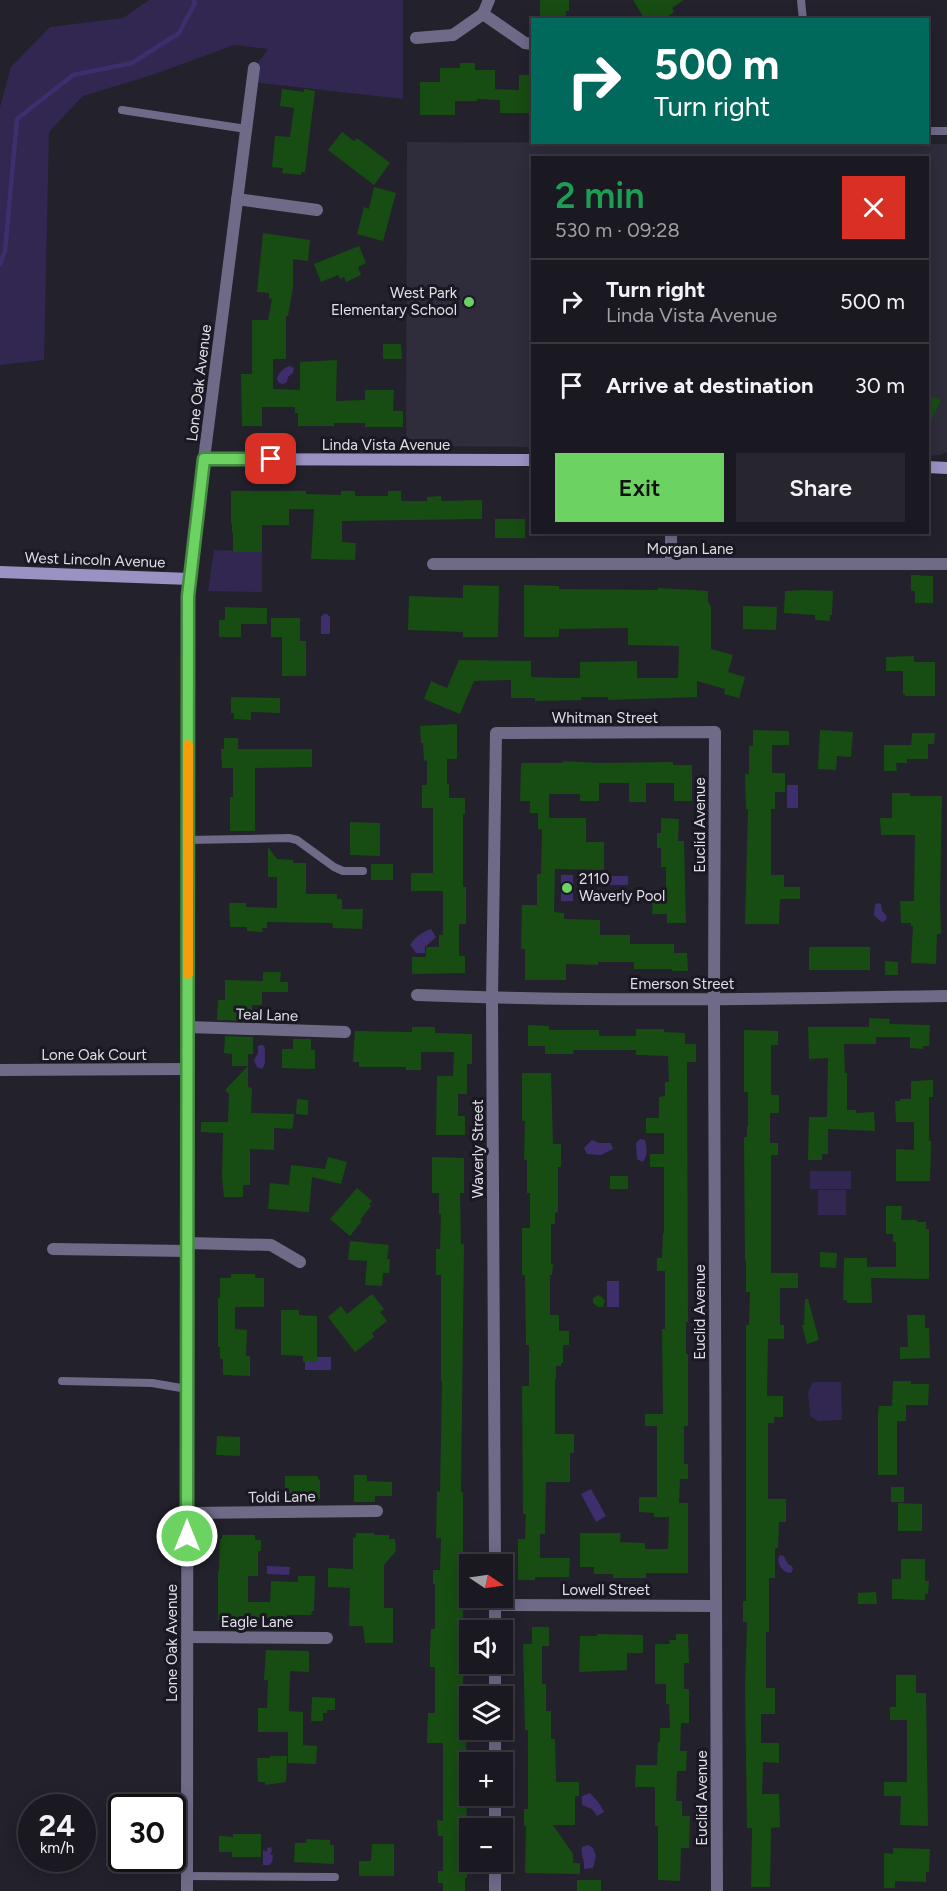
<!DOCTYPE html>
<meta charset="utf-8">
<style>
:root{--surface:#1a1921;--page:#27262e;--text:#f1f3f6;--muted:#9fa0a5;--line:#38383f;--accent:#6cd362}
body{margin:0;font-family:Figtree,sans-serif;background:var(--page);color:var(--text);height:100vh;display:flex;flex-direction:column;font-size:22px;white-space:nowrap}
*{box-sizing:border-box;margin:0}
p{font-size:20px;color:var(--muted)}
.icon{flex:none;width:33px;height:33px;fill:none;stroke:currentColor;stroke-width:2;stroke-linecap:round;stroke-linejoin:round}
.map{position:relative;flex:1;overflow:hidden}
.drawer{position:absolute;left:531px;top:156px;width:398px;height:378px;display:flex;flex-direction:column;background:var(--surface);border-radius:0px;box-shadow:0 3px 15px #0003,0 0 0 2px var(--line)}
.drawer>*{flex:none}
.hud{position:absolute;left:531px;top:18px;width:398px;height:126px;border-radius:0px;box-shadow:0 3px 15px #0003,0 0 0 2px var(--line);background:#00695c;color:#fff;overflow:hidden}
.needle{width:39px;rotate:103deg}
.controls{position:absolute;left:459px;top:1554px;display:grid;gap:12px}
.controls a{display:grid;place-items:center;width:54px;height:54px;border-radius:0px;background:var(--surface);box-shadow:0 3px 15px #0003,0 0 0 2px var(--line);font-size:30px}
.speed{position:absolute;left:18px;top:1794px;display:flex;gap:12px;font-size:30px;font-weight:700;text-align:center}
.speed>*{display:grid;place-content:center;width:78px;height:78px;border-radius:50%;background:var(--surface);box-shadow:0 3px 15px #0003,0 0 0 2px var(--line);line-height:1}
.speed small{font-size:15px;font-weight:400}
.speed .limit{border:3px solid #111;border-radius:9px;background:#fff;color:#111}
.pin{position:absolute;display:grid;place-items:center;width:51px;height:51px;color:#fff;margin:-26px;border-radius:12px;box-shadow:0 3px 9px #0006}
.me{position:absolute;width:66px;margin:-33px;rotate:0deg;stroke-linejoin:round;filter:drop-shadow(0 0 4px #0008)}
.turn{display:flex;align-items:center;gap:21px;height:126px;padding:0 24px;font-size:27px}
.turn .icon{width:78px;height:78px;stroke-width:2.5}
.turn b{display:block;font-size:42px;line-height:51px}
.round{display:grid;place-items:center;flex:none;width:63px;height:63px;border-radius:0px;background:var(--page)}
.headline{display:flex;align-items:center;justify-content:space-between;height:102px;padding:0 24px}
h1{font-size:36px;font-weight:600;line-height:45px;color:#1e9e55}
.primary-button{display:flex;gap:12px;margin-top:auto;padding:12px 24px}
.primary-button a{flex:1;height:69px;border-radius:0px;background:var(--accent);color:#111;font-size:24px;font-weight:600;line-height:69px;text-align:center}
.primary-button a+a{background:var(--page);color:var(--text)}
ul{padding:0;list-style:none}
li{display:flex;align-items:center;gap:18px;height:84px;padding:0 24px;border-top:2px solid var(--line)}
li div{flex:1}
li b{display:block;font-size:22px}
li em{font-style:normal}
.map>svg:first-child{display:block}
</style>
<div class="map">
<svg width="947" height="1891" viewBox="0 0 947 1891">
<rect width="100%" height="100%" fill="#23212c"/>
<polygon fill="#2f2c3b" points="407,142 947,144 947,452 940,455 927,456 927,158 532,158 532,447 406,446"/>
<g fill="#312751">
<polygon points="149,0 403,0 403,99 252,82 254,68 268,49 234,45 155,74 83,96 49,132 44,360 0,365 0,107 11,67 50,27 123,18"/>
<polygon points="214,550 262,552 262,592 208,591"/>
<rect x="810" y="1171" width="41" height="18"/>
<rect x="818" y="1190" width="28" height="25"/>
<polygon points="813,1382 841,1382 842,1420 818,1421 810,1416 808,1392"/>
</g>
<g fill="#3e2e6e">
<path d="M290,366l4,2 -1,5 -5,4 -1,5 -4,2 -4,-1 -2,-4c2,-7 6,-11 13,-13z"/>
<polygon points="324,614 327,614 330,617 330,634 321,634 321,617"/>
<rect x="787" y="785" width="11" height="23"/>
<rect x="561" y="875" width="12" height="26"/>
<rect x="599" y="876" width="29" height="9"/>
<polygon points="878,903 881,904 882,911 887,916 886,920 883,922 880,921 874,915 875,905"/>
<path d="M431,929l5,8 -11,10v6h-9l-6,-8c5,-8 12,-13 21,-16z"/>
<path d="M260,1045h3l2,3c-1,7 2,16 -3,21l-5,-2 -3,-7 4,-7v-7z"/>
<path d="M640,1139l5,1c2,7 3,18 -3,22l-5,-3 -1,-16z"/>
<polygon points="592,1140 599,1143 611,1143 613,1149 601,1155 587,1154 584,1148"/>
<rect x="607" y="1281" width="12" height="26"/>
<polygon points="317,1357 331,1357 331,1370 305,1370 305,1362"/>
<polygon points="591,1489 606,1516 596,1522 581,1494"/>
<path d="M780,1555l4,1 4,8 4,2 1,3 -2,4c-8,0 -12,-7 -13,-14z"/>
<polygon points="267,1566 290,1567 289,1575 267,1574"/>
<polygon points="590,1793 599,1803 604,1812 597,1816 592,1809 582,1805 582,1796"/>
<path d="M588,1845l5,3 3,8 -3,12 -9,1c1,-11 -4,-14 -2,-22z"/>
<polygon points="271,1847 272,1851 270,1854 273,1855 272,1862 269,1865 263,1865 263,1850 267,1852 267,1848"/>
</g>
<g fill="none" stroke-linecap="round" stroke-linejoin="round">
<polyline stroke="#3e2e6e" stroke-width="4.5" points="0,264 5,251 17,119 73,75 132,63 179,33 195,3 194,0"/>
</g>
<g fill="#174d12">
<polygon points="540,0 569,0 569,11 566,11 566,20 540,20"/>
<polygon points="633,0 684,0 672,8 674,12 663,20 645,20"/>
<polygon points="460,63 475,63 475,70 495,70 495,89 519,90 519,75 532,75 532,95 530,95 529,113 500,113 500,100 477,99 477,101 455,101 455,115 420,115 420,82 440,82 440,68 460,68"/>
<polygon points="282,89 304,92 304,89 315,91 305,172 301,172 301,175 282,173 283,168 272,167 275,136 290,137 294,108 280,106"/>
<polygon points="342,132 354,141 357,138 390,163 374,185 328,150"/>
<polygon points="374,187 396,193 383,241 357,234 364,207 369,209"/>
<polygon points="263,233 310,240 308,261 293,259 293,287 288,316 286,316 286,359 273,359 273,389 300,390 300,362 337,360 336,401 365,400 365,390 394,390 393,411 403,411 403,427 365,427 365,423 334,423 334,426 298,426 298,413 295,413 295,407 262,407 262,426 242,426 241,374 252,374 252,320 268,320 272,299 269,298 269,293 257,292"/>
<polygon points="359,246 366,263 358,267 361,275 346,282 344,277 340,279 338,275 321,282 314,264"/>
<polygon points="383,344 401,344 402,359 383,359"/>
<polygon points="927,394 941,400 927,430"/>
<polygon points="231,491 306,491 306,494 341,495 341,491 355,491 355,496 388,496 388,491 401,491 401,501 427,501 427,497 441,496 441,501 482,500 482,519 342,521 342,542 356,543 355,560 311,559 314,509 289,509 289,525 262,525 262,552 233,552 233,532 232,532 232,524 231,524"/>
<rect x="495" y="519" width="30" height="19"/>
<polygon points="911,575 933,576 933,603 915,603 915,591 911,591"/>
<polygon points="463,585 499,586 498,637 463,637 463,632 408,630 409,596 463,598"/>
<polygon points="524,585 559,586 559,589 658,590 658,588 708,591 708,602 711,607 711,649 733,655 728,672 745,677 739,698 724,694 725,689 697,681 697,697 608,700 608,697 581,697 581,700 535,701 535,698 511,698 511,680 474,681 460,714 424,699 431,681 447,688 459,660 531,661 531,677 564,678 580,678 580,662 637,661 637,678 678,678 679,646 628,645 628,628 559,629 559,637 524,637"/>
<polygon points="804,590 833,591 832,615 830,615 830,621 815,620 815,615 784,613 785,591"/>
<polygon points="743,606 777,607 776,630 743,629"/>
<polygon points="225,607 267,608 267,624 241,624 241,637 219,637 219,620 225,620"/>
<polygon points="271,618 300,618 300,641 306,641 306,676 282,676 282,637 271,637"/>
<polygon points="914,656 914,662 935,662 935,696 905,696 905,694 903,694 903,671 886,671 886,657"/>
<polygon points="231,697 280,698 280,713 251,712 251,720 234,719 234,713 231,713"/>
<polygon points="457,724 457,759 447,759 447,784 449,784 449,798 465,798 465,814 463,814 463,887 466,887 466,924 459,924 459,956 465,956 465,973 412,974 412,957 426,957 426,947 439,947 439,935 443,935 443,891 411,891 411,873 433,873 433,808 422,808 422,785 427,785 427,760 424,761 423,743 421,743 420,726"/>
<polygon points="753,730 789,731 789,745 772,745 772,773 785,773 785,792 775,792 775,809 771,809 771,875 784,875 784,887 800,887 800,899 780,899 779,924 745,924 748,809 746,809 745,774 749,774 749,746 753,746"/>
<polygon points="820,730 853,732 851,757 837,756 836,770 818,769"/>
<polygon points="912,733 935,733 934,744 928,744 928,759 907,759 907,763 896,763 897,771 884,771 884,745 911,745"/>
<polygon points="224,738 238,738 238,749 312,749 312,767 255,768 255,831 230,831 230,797 233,797 233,768 222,768 221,749 224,749"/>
<polygon points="563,761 599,763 673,762 673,765 692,765 692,801 674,801 674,783 646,783 646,802 629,802 629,783 599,783 599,801 580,801 580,794 549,794 549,818 586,818 586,842 604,842 604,870 555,869 554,912 564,913 564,919 600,920 600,935 630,935 630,944 674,944 674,953 687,953 688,971 672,971 672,969 634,969 634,962 598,962 598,965 566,964 566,980 525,980 525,949 521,949 522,905 537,905 537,874 541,874 542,830 538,829 538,813 530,813 530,801 520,801 521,763 563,763"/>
<polygon points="892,793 910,793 910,796 942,796 940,900 941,934 937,934 936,964 911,963 913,926 911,926 911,923 901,923 900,901 914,901 915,835 881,835 880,818 892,818"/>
<polygon points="661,818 679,819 678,841 684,841 686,923 667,923 667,914 652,914 653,892 666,893 666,867 661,867 661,848 657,848 657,833 661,833"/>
<polygon points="350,822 380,823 380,856 350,855"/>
<polygon points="268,847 277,859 293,860 293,863 306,863 306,894 337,894 337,899 342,899 342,909 363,909 362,929 333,928 332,923 267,922 267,928 262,928 263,932 247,931 247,927 230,927 229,903 246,903 246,907 277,908 277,877 268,877"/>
<rect x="371" y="864" width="22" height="16"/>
<rect x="809" y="947" width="61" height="23"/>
<polygon points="885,961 898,962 898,975 885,975"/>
<polygon points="263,972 281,972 280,982 288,982 288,992 262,992 262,1005 252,1005 252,1021 217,1020 218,1000 225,1000 225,980 263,981"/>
<polygon points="869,1018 890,1019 889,1024 930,1025 929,1046 923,1046 923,1049 910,1048 910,1037 876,1037 876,1044 844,1044 845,1073 847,1073 847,1110 856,1110 856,1113 874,1112 875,1131 828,1129 828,1154 822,1154 822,1160 808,1160 809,1117 827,1117 828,1058 809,1059 808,1027 869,1027"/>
<polygon points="528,1025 549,1026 549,1030 599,1030 599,1036 636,1036 636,1029 664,1029 664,1032 685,1033 685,1044 696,1044 696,1062 687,1062 688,1322 686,1322 686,1354 688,1354 688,1426 684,1426 684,1464 688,1464 688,1479 680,1479 679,1503 688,1503 688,1573 646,1573 646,1578 613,1578 613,1574 594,1574 594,1567 580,1567 580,1533 621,1533 620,1542 645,1543 645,1549 668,1549 669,1517 654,1517 654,1513 639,1512 639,1497 657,1497 657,1426 645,1426 645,1414 663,1414 662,1329 665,1329 665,1271 657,1271 657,1258 662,1258 663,1233 664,1233 664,1167 650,1167 650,1154 664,1154 664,1133 646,1133 646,1118 659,1118 659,1097 665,1096 665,1082 669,1082 668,1056 636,1055 636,1050 573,1050 574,1054 545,1054 545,1046 528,1046"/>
<polygon points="412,1027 435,1027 435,1033 472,1034 472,1064 467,1064 467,1094 458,1094 458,1116 465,1116 465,1135 436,1135 437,1076 453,1076 454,1052 421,1052 421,1070 406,1070 406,1067 359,1067 359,1062 353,1062 355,1031 412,1032"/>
<polygon points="744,1030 778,1031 778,1045 771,1045 771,1095 779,1095 779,1113 770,1113 770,1143 778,1143 778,1155 771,1155 771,1273 798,1273 798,1288 780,1288 780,1325 784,1325 784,1339 768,1339 767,1396 783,1396 783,1417 774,1417 774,1423 768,1423 768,1499 786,1499 786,1522 779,1522 778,1548 775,1548 775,1578 769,1578 769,1632 766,1632 766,1688 775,1688 775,1714 761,1714 761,1743 779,1743 779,1763 763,1762 762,1794 779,1794 780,1827 771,1828 770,1887 751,1887 752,1828 747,1828 745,1688 747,1622 743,1622 743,1601 746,1601 746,1325 749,1325 750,1292 746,1292 746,1261 745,1261 744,1137 747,1137 747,1126 748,1126 748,1092 744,1092"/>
<polygon points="225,1036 253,1037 253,1054 248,1054 248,1066 232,1066 232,1054 224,1053"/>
<polygon points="293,1039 311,1039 311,1050 315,1050 315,1069 282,1068 282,1049 293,1049"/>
<polygon points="248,1066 248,1087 252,1088 251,1113 294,1114 293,1127 291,1129 274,1128 274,1150 250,1149 250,1185 243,1185 243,1197 224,1197 222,1177 223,1133 201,1132 201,1122 228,1122 229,1094 225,1090"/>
<polygon points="522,1073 551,1073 553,1144 561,1144 561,1167 558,1167 558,1212 555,1213 555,1224 551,1224 551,1264 553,1264 552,1275 550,1275 550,1315 559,1315 559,1331 569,1331 569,1345 563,1345 563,1363 561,1363 561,1366 556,1366 556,1379 555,1379 555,1434 574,1434 574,1453 570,1453 570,1482 546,1482 545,1534 540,1534 540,1558 570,1558 569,1577 535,1577 535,1580 518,1580 518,1539 525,1539 526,1514 523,1514 522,1386 529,1386 529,1345 526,1345 525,1275 522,1275 522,1228 530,1228 530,1193 527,1193 527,1160 524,1160 525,1121 522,1121"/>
<polygon points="933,1080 933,1097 929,1097 929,1141 931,1141 930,1181 896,1181 896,1149 914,1150 914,1122 896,1122 895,1101 900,1101 900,1099 911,1099 911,1081"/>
<polygon points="297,1099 308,1100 308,1115 296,1114"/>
<polygon points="328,1157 347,1162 341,1184 312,1177 309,1212 268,1209 270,1183 289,1185 291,1165 325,1169"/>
<polygon points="432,1157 464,1158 464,1193 460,1193 461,1244 464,1244 461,1492 463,1492 463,1628 465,1628 462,1714 466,1714 467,1878 465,1878 465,1891 443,1891 443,1883 438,1883 438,1871 443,1871 443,1836 438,1836 437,1820 443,1821 443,1743 427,1743 428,1713 435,1713 435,1667 430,1667 430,1649 431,1629 435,1629 435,1584 433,1584 433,1570 440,1570 441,1538 436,1538 437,1491 440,1492 442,1381 441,1381 441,1275 436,1275 436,1249 440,1249 441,1214 439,1214 439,1193 432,1193"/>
<rect x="610" y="1176" width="18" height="13"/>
<polygon points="357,1188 372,1201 369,1204 371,1206 360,1220 362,1221 350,1236 330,1219"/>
<polygon points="886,1206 902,1206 901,1220 916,1220 918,1222 926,1222 926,1229 929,1229 929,1279 871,1278 872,1303 847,1303 847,1300 843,1300 844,1258 867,1258 867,1267 896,1267 896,1242 893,1242 893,1234 886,1234"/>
<polygon points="350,1241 389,1245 387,1259 390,1259 389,1273 383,1273 382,1286 365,1285 367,1261 348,1260"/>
<polygon points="820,1252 837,1253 836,1268 820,1267"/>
<polygon points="231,1274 255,1274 255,1278 264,1278 264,1307 235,1307 235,1329 247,1330 246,1356 250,1356 250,1376 223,1375 223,1359 220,1359 220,1347 218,1347 218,1298 220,1298 220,1278 231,1278"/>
<polygon points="372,1294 384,1309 380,1312 387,1321 372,1333 374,1337 355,1352 328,1317 341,1306 347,1314"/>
<polygon points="599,1295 605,1300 603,1307 598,1307 593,1303 593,1298"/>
<polygon points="805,1299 808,1299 819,1340 807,1344 802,1325 804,1325"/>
<polygon points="281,1310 299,1310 299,1315 317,1316 317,1362 303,1362 303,1356 281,1355"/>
<polygon points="907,1315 925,1315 925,1328 929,1328 930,1358 900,1359 900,1347 908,1347"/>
<polygon points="893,1381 911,1381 911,1384 929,1384 928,1405 906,1405 906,1421 897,1421 897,1475 878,1475 878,1412 879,1406 892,1406"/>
<polygon points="217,1436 240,1437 240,1456 216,1455"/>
<polygon points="354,1475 367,1475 367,1481 392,1482 392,1496 375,1496 375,1502 354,1502"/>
<polygon points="285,1476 317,1476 320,1481 320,1499 301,1499 301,1496 289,1496 289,1488 285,1488"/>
<rect x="891" y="1487" width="13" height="15"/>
<polygon points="898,1503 922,1504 922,1531 898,1531"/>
<polygon points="356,1533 374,1533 374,1535 389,1535 389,1539 395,1539 396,1551 384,1565 384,1608 393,1608 393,1643 365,1643 363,1626 349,1626 350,1588 328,1587 328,1568 353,1569 353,1538 356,1537"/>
<polygon points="222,1535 255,1535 255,1540 261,1540 261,1551 258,1551 258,1576 248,1576 248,1602 270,1602 271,1581 298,1582 298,1576 315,1576 314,1611 312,1611 311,1615 287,1615 287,1620 273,1620 273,1618 248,1617 248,1619 236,1619 236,1620 218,1620 218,1571 219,1571 220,1539 222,1539"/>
<polygon points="901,1559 925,1559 925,1581 929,1581 928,1594 925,1594 925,1600 892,1599 892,1579 901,1579"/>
<polygon points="876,1592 877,1604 858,1604 858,1593"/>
<polygon points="532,1627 549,1627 549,1646 542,1646 542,1684 546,1684 546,1711 551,1711 551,1739 555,1739 556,1782 579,1782 579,1796 575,1796 575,1825 553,1825 573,1854 573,1863 580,1863 580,1874 525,1873 526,1826 524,1826 524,1809 528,1809 528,1730 525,1730 523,1644 532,1644"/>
<polygon points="597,1634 643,1635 643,1653 627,1653 627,1670 579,1672 580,1636 597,1636"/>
<polygon points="676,1634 688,1634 689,1663 684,1663 684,1689 689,1689 689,1723 681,1723 680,1751 687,1751 686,1771 677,1771 676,1801 682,1801 682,1816 690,1816 689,1848 681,1848 680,1881 658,1880 658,1826 655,1826 655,1787 635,1787 636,1765 657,1765 658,1742 660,1742 660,1728 670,1728 669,1704 666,1704 666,1684 655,1684 655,1644 670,1644 669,1640 676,1640"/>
<polygon points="266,1650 309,1651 309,1672 290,1671 289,1711 303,1712 303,1745 317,1746 316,1764 288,1763 288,1732 258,1732 258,1708 267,1708 268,1680 264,1680"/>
<polygon points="896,1675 916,1675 916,1693 926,1693 928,1826 900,1825 901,1796 884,1796 884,1782 907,1782 907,1720 890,1720 890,1707 896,1707"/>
<polygon points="312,1697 335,1698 335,1710 327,1710 327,1713 323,1713 323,1721 311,1721"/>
<polygon points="270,1756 287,1756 286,1782 265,1785 265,1782 258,1782 257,1758 270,1758"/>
<polygon points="233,1834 261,1834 261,1857 232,1857 232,1852 219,1852 219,1836 233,1837"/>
<polygon points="307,1839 330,1840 330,1845 334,1845 334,1864 294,1862 295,1843 306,1843"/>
<polygon points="372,1844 394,1844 394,1876 359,1876 359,1861 371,1861"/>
<polygon points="893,1848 930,1849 929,1872 926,1872 926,1882 895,1881 895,1888 884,1888 884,1853 893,1854"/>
<rect x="577" y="1880" width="24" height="11"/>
</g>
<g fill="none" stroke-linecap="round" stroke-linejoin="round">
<g stroke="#6f6a88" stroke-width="8">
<polyline points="801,0 803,20"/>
<polyline points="122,110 246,129"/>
<polyline points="927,131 947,131"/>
<polyline points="188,840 289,838 297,840 334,867 343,871 363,871"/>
<polyline points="62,1381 152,1383 187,1389"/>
<polyline points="187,1876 335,1877"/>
</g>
<g stroke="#6f6a88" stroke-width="12">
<polyline points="483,14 525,43 532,44"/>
<polyline points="483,14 489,0"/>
<polyline points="416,38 453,35 483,14"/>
<polyline points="237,199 317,210"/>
<polyline points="204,459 254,68"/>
<polyline points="433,564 947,564"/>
<polyline points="671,564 671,532"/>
<path d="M417,995c177,7 353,4 530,1"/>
<polyline points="188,1027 345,1032"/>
<polyline points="0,1070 187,1069"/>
<polyline points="188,1243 271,1245 300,1262"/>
<polyline points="53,1249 188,1251"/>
<polyline points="187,1513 377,1511"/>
<polyline points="495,1564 492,998 496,733 715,732 714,1000 717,1891"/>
<polyline points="495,1599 495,1630"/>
<polyline points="495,1605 716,1606"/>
<polyline points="187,1637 327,1638"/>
<polyline points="495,1696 495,1664"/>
<polyline points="495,1762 495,1730"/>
<polyline points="495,1828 495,1796"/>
<polyline points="187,1891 188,595 190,579"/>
<polyline points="495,1891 495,1862"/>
</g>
<g stroke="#9a92c3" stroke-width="12">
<polyline points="927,467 947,468"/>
<polyline points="0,572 190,579 204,459 532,460"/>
</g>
</g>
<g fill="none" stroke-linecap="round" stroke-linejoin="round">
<defs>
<polyline id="route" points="187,1536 188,596 204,459 271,459"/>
</defs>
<use href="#route" stroke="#468940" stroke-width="15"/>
<use href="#route" stroke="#6cd362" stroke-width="10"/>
<polyline stroke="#f59e0b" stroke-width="10" points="188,745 188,974"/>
</g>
<g fill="#6cd362" stroke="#1a1822" stroke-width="2">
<circle cx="469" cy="302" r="6"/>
<circle cx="567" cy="888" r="6"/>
</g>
<g text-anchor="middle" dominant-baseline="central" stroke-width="6" stroke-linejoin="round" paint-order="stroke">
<g font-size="15" fill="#e0dfe6" stroke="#1a1822" text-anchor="end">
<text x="457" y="293">West Park<tspan x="457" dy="17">Elementary School</tspan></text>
<text x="579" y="879" text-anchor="start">2110<tspan x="579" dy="17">Waverly Pool</tspan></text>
</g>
<g font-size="15" fill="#e0dfe6" stroke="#1a1822">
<text transform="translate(199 383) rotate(-83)">Lone Oak Avenue</text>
<text x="386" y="445">Linda Vista Avenue</text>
<text x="690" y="549">Morgan Lane</text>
<text transform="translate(95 560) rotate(2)">West Lincoln Avenue</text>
<text x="605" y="718">Whitman Street</text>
<text transform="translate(700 825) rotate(-90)">Euclid Avenue</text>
<text x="682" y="984">Emerson Street</text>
<text transform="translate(267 1015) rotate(2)">Teal Lane</text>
<text x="94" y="1055">Lone Oak Court</text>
<text transform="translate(478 1149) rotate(-90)">Waverly Street</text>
<text transform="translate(700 1312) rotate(-90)">Euclid Avenue</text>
<text transform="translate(282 1497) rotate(-1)">Toldi Lane</text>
<text x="606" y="1590">Lowell Street</text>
<text x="257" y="1622">Eagle Lane</text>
<text transform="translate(172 1643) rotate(-90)">Lone Oak Avenue</text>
<text transform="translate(702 1798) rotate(-90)">Euclid Avenue</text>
</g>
</g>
</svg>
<div class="controls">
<a><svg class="needle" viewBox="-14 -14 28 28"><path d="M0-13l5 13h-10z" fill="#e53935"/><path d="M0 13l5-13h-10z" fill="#9fa0a5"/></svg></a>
<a><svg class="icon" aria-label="sound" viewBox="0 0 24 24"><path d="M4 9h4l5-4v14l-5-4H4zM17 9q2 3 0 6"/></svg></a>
<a><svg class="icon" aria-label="layers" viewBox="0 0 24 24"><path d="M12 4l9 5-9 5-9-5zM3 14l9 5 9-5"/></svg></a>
<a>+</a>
<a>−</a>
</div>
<div class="speed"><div>24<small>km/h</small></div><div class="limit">30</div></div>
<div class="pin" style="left:271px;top:459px;background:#d93025"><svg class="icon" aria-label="arrive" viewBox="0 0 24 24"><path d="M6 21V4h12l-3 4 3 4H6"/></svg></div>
<svg class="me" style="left:187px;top:1536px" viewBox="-20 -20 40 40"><circle r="17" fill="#6cd362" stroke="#fff" stroke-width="3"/><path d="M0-11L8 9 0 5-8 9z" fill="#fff"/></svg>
<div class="hud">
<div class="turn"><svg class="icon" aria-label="right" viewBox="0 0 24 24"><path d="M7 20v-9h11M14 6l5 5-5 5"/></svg><div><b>500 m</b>Turn right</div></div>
</div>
<section class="drawer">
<div class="headline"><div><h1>2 min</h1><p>530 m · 09:28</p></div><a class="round" style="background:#d93025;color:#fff"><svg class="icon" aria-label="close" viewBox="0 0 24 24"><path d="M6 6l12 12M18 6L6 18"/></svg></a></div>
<ul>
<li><svg class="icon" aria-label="right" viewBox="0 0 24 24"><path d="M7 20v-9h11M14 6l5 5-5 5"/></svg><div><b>Turn right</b><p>Linda Vista Avenue</p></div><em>500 m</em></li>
<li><svg class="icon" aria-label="arrive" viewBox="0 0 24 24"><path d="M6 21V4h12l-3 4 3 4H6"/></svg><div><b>Arrive at destination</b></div><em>30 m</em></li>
</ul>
<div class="primary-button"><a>Exit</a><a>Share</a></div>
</section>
</div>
